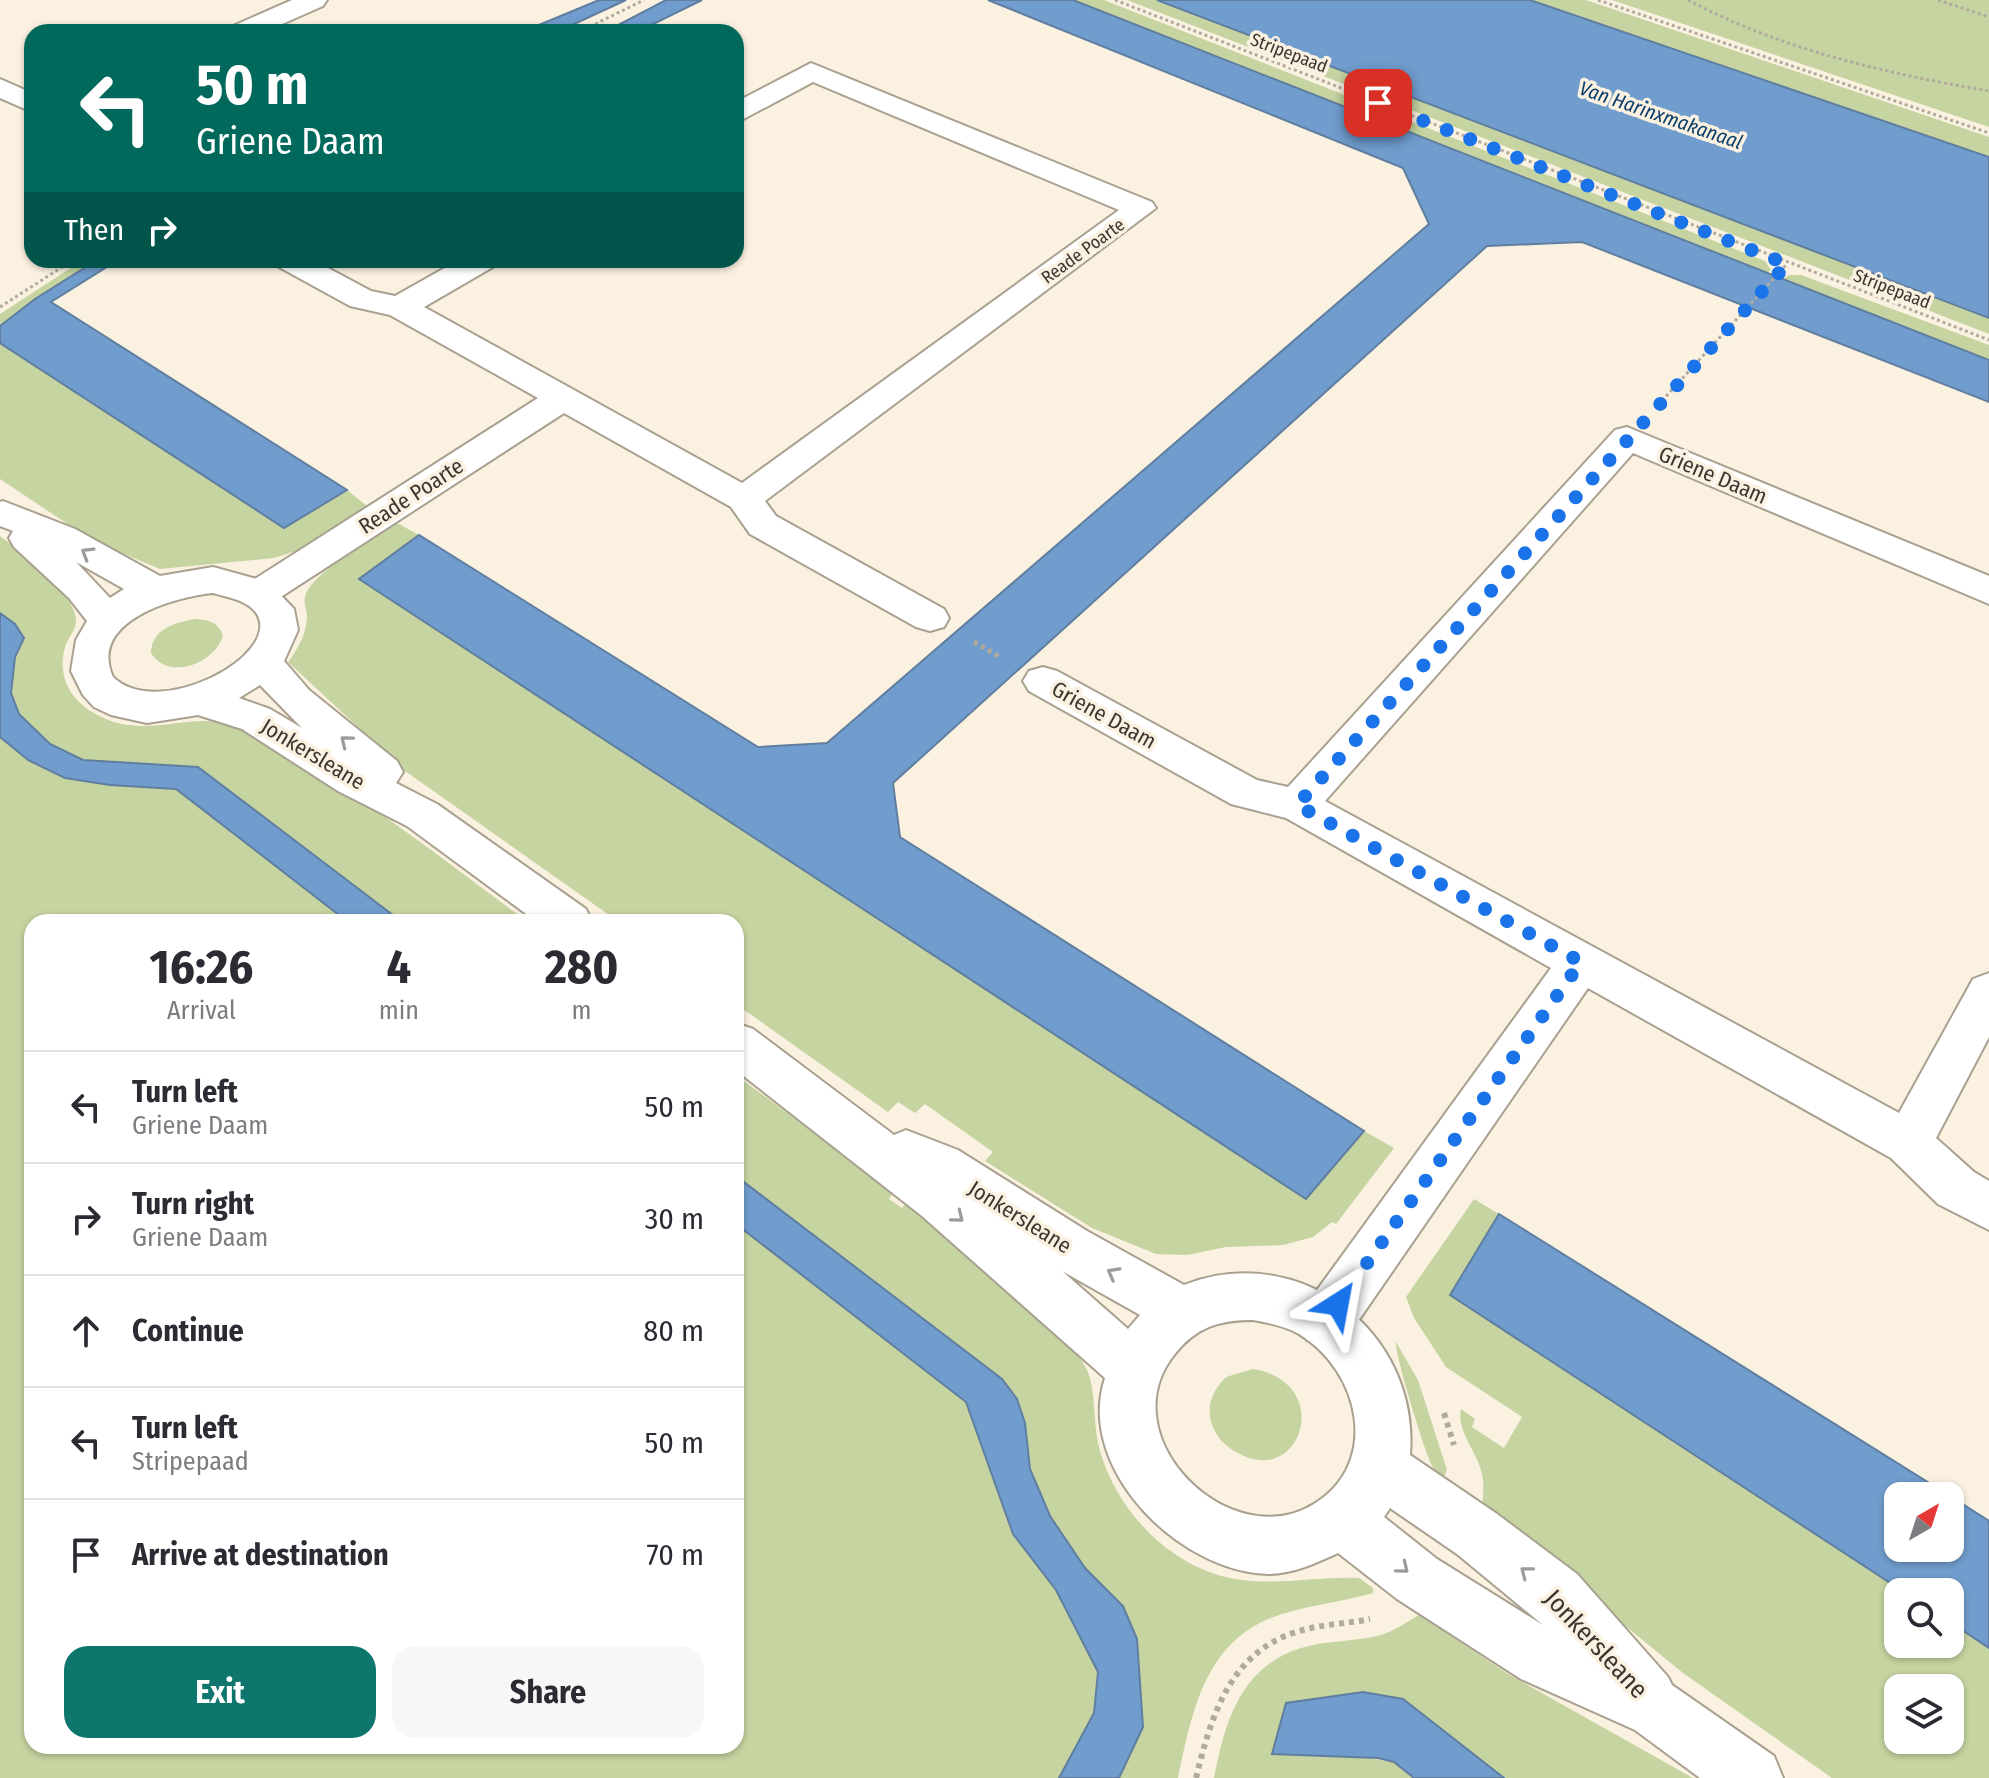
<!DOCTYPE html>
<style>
:root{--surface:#fff;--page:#f7f7f7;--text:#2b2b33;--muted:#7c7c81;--line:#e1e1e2;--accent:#0f766e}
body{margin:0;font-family:"Fira Sans Condensed",sans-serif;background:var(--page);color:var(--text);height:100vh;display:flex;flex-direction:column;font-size:30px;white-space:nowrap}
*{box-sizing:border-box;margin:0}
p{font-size:26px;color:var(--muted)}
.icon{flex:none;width:44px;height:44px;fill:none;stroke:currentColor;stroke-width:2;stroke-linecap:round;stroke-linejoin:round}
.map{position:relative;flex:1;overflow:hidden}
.drawer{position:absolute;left:24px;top:914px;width:720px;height:840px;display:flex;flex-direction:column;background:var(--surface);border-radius:24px;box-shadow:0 2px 6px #0004}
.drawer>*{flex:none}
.top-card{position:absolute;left:24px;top:24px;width:720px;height:244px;border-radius:24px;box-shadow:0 2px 6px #0004;background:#00695c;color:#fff;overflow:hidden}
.needle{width:52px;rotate:39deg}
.buttons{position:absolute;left:1884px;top:1482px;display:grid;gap:16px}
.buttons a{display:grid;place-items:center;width:80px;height:80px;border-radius:16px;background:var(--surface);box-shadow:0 2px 6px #0004;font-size:40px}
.pin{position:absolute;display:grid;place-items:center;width:68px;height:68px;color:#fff;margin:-34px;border-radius:16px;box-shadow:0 4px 12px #0006}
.me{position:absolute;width:88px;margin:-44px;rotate:34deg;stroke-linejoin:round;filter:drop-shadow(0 0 6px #0008)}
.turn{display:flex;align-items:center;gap:28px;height:168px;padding:0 40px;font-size:36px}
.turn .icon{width:104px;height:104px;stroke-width:2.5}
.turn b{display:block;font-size:56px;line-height:68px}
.then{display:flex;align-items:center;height:76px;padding:0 40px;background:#0003;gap:16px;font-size:30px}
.eta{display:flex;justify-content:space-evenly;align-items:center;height:136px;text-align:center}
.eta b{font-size:48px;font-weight:700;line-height:56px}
.cta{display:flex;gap:16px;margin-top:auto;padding:16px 40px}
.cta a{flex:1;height:92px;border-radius:24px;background:var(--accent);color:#fff;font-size:32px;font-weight:700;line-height:92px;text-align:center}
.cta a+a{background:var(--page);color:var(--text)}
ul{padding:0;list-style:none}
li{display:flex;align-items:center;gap:24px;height:112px;padding:0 40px;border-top:2px solid var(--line)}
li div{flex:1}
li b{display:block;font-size:30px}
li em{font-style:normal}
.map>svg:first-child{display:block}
</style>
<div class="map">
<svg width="1989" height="1778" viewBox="0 0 1989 1778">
<rect width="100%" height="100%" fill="#fbf1e1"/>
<g fill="#c5d4a0" fill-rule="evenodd">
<polygon points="1073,0 1104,0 1765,261 1771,270 1766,274"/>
<polygon points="1127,0 1157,0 1989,318 1989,334"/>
<polygon points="1530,0 1586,0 1989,137 1989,157"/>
<polygon points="1612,0 1989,0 1989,127"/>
<polygon points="83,260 97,260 35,299 0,326 0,314"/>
<polygon points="1789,275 1801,275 1989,345 1989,360 1782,280"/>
<polygon points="0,343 284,527 347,490 367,506 296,551 274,558 160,569 93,541 0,479"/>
<path d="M397,523l22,12 -59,44 945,619 59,-67 30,17 -58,76 -4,-2 -19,15 -30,8 -57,2 -39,8 -31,-1 -64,-26 -107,-67 8,-9 -68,-48 -10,9 -17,-11 -10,10 -152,-108v-82h-117l-214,-151 -117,-109c10,-13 19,-30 19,-46 0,-6 -4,-13 -2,-19 6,-25 70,-59 92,-74z"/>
<path d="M0,536c25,19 65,47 75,78 4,14 -6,21 -10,33 -8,29 5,52 29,66 49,30 95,-4 142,13 18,6 36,20 53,29 84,48 161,110 239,167h-126l-204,-155 -115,-7 -33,-16 -31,-30 -8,-21 4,-36 9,-19 -9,-14 -15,-11z"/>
<path d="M196,619c13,1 22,3 27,17 -9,28 -55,45 -72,17 0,-24 25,-31 45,-34z"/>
<polygon points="0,737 28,760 176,789 348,922 32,922 32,1746 736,1746 736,1224 966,1402 1013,1534 1056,1590 1098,1673 1094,1713 1059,1778 0,1778"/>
<path d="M736,1075l158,117 -5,7 13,9 6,-7 164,144c6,10 15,22 18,33 6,23 3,49 10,73 18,63 75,121 142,129 39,5 78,-4 117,-2l14,10v5c-34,10 -75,13 -107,27 -63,28 -75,97 -88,158h-60l25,-51 -6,-88 -14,-33 -38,-38 -35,-52 -20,-47 -5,-46 -9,-24 -14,-20 -266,-203z"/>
<path d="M1474,1199l25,15 -49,81 454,297h-6v52h52v-22l39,26v130h-157l-149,-105 -201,-164c1,-13 3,-27 -1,-39 -5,-19 -25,-41 -20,-61l14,10 -3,8 32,21 18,-31 -76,-50 -32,-49 -8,-21zM1898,1688h52v52h-52z"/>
<path d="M1396,1342l22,38 29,90 -3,7c-6,-3 -10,-7 -13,-13 -7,-15 -37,-111 -35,-122z"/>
<path d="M1253,1369c80,13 50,113 -9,87 -13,-6 -26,-15 -31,-29 -8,-19 -1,-36 13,-50z"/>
<path d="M1419,1615l89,59 185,104h-189l-101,-79 -50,57 41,6 20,16h-200c11,-56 26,-111 87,-130 26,-8 54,-6 80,-13 13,-4 26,-13 38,-20z"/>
</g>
<g fill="#709dce" stroke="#607e9f" stroke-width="2">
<polygon points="599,0 626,0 557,32 522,32"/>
<polygon points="666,0 702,0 637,32 605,32"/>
<polygon points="988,0 1073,0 1989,360 1989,402 1582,242 1487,246 893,783 900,837 1364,1131 1306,1199 359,579 419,535 758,747 827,743 1429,224 1403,168"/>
<polygon points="1157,0 1530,0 1989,157 1989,318"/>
<polygon points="97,260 118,260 51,302 347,490 284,528 0,343 0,326 35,299"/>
<polygon points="0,613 15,624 24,638 15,657 11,693 19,714 50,744 83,760 198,767 402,922 348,922 176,789 110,785 65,778 28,760 0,737"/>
<polygon points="736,1176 1002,1379 1017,1399 1025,1423 1030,1469 1050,1516 1085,1568 1123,1606 1137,1639 1143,1727 1119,1778 1059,1778 1094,1713 1098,1672 1056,1590 1013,1534 966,1402 736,1224"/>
<polygon points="1499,1214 1950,1496 1898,1496 1898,1548 1950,1548 1950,1496 1989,1521 1989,1648 1950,1622 1950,1592 1904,1592 1450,1295"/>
<polygon points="1363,1692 1403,1699 1504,1778 1414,1778 1394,1762 1378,1758 1272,1754 1286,1703"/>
</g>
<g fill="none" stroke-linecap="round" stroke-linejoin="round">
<defs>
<g id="street">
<polygon points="292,0 327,0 323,6 264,32 229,32 233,26"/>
<polygon points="811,63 1152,202 1156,208 765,501 776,516 944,609 949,618 944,627 930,631 916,627 750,534 731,507 564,413 273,602 260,606 247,602 241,593 247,584 538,398 390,315 350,306 279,267 274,260 313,260 371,291 395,296 459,260 498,260 493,267 424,307 742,483 1119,210 813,82 736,123 736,102"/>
<polygon points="0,79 32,93 32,112 0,98"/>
<polygon points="1627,427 1989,576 1989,604 1633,453 1325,801 1899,1113 1973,979 1989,973 1989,1037 1936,1138 1974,1172 1989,1181 1989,1230 1938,1204 1891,1158 1588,988 1345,1340 1326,1347 1307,1340 1300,1322 1307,1304 1551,968 1286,818 1231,804 1029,691 1023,681 1029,671 1043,667 1057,671 1257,780 1288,787 1615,430"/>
</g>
<g id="secondary">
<path d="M3,501l72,28 85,47 53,-9 55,15 26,27 4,21 -14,31 25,29 88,71 6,11 -7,11 41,21 149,105 6,13h-55l-130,-96 -69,-35 -96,-62 -44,-14 -51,8 -36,-8 -17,-8 -11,-12 -12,-24 5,-31 11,-19 -18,-23 -55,-51 -5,-9 4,-7 -13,-5v-24zM76,562l48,27 -14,9zM213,593c14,4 35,7 44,21 25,42 -99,107 -144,63 -25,-56 61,-80 100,-84zM260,685l42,43 -32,-19 -31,-11z"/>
<path d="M736,1023l17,6 141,106 12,-5 52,20 129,81 97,54c115,-45 236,46 226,170l87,59 80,60 91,103 4,8 102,71 9,22h-83l-65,-48 -114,-51 -124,-80 -59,-46c-22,10 -45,21 -70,21 -88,-2 -193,-105 -163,-196l-183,-162 -186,-146zM1062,1271l78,44 -12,14zM1253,1320c16,3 32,6 46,14 61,37 82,129 15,170 -84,52 -205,-67 -140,-149 22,-28 45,-35 79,-35zM1390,1508l67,46 86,71 -106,-66 -53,-42z"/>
</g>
</defs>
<use href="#street" stroke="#a9a090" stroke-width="4"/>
<use href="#secondary" stroke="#a9a090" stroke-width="4"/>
<g stroke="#b1aa9d" stroke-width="3" stroke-dasharray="3 3" stroke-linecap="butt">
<polyline points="1115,0 1989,340"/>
<polyline points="1598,0 1989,133"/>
<path d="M1688,0c95,50 196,73 301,91"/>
<polyline points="1938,0 1989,17"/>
<polyline points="579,32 644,0"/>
<polyline points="0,307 73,260"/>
<polyline points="1658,405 1787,264"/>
</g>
<polyline stroke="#b1aa9d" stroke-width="5" stroke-dasharray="4 4" stroke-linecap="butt" points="974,642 1000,657"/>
<g stroke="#b1aa9d" stroke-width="6" stroke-dasharray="5 5" stroke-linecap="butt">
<polyline points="1444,1413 1454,1445"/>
<path d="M1196,1778c15,-62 34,-125 100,-146 24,-8 50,-8 74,-13"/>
</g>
<use href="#street" fill="#fff" fill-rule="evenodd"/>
<use href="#secondary" fill="#fff" fill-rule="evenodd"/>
</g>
<defs><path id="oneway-chevron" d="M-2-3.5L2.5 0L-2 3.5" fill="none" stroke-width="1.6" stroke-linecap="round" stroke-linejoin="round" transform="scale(2)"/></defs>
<g stroke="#9d9b98">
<use href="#oneway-chevron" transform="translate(87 553) rotate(-149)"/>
<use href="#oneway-chevron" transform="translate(346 741) rotate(-141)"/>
<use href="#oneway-chevron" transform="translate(958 1217) rotate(39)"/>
<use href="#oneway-chevron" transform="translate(1113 1273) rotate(-151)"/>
<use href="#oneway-chevron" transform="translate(1403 1568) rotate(39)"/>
<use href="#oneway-chevron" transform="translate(1526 1572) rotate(-142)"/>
</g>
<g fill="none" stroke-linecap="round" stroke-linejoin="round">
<polyline stroke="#1a73e8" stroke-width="14" stroke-dasharray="0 25.2" points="1338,1304 1581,962 1297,805 1787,264 1378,103"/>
</g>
<g text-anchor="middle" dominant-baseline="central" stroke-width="7" stroke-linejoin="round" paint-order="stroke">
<g font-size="18" fill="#3b3730" stroke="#fbf1e1">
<text transform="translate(1289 53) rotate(21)">Stripepaad</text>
<text transform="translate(1083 251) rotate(-36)">Reade Poarte</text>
<text transform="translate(1892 289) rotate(21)">Stripepaad</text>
</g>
<g font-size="20" font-style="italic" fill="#0b3d6b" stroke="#fbf1e1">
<text transform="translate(1661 115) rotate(19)">Van Harinxmakanaal</text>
</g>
<g font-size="22" fill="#3b3730" stroke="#fbf1e1">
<text transform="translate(1713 475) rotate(23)">Griene Daam</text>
<text transform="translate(411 496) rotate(-33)">Reade Poarte</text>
<text transform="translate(1104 715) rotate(29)">Griene Daam</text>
<text transform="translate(313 754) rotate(31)">Jonkersleane</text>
<text transform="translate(1020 1217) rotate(32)">Jonkersleane</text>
</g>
<g font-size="26" fill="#3b3730" stroke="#fbf1e1">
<text transform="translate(1596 1644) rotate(47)">Jonkersleane</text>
</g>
</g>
</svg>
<div class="buttons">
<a><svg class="needle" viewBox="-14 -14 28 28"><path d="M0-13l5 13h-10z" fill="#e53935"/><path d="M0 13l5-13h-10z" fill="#7c7c81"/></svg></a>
<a><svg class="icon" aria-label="search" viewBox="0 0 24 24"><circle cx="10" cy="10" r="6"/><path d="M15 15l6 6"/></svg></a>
<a><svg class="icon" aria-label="layers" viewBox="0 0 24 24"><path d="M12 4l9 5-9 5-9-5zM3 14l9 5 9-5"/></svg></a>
</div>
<div class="pin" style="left:1378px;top:103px;background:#d93025"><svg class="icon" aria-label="arrive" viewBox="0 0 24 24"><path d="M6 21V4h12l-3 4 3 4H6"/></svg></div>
<svg class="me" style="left:1338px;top:1304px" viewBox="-20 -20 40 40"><path d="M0-17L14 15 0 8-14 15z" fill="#1a73e8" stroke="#fff" stroke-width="4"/></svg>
<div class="top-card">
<div class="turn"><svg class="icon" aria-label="left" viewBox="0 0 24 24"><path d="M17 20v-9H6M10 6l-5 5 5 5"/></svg><div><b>50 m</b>Griene Daam</div></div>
<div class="then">Then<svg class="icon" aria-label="right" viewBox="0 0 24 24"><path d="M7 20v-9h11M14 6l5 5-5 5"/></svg></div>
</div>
<section class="drawer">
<div class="eta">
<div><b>16:26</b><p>Arrival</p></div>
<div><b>4</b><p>min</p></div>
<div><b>280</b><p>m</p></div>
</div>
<ul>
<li><svg class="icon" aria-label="left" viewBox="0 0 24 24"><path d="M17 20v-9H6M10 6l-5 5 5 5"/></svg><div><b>Turn left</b><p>Griene Daam</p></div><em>50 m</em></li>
<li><svg class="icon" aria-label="right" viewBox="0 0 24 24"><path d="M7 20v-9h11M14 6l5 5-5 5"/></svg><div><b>Turn right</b><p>Griene Daam</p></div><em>30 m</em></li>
<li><svg class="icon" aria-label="ahead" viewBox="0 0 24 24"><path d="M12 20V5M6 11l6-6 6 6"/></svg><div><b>Continue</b></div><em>80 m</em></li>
<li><svg class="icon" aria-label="left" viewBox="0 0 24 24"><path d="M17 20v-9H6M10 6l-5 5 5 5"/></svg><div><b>Turn left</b><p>Stripepaad</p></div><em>50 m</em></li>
<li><svg class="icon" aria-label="arrive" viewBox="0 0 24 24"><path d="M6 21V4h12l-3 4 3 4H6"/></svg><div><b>Arrive at destination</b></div><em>70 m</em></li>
</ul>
<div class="cta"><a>Exit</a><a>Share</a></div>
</section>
</div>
